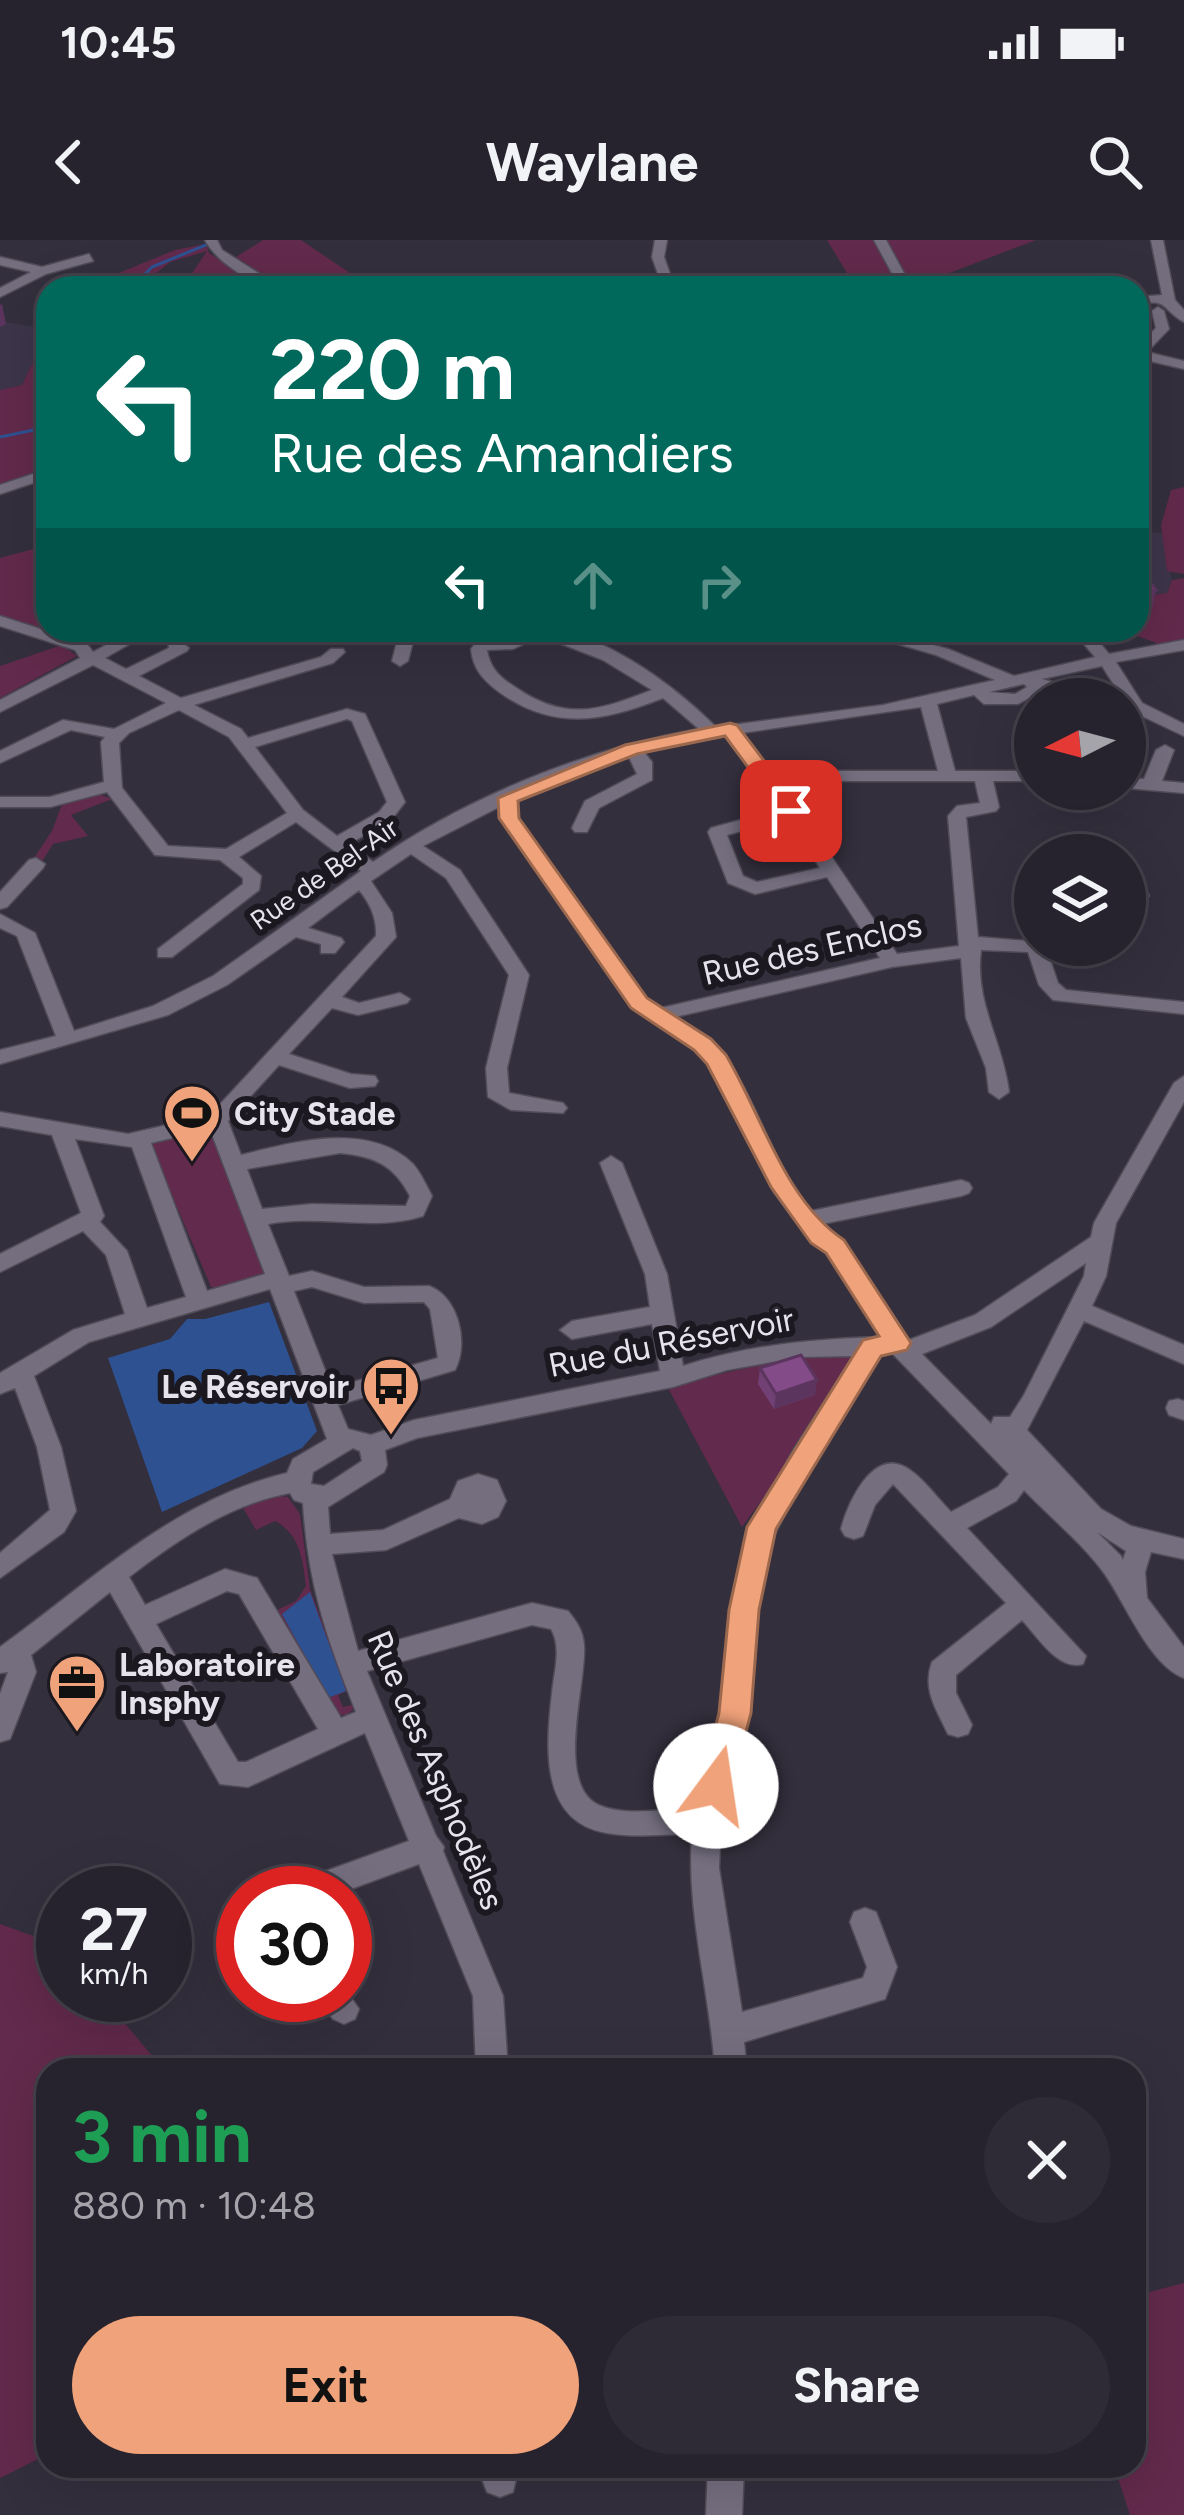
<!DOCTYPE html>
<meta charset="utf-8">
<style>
:root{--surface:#27232e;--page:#2f2b36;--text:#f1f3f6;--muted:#a4a4aa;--line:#43404a;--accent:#f0a27a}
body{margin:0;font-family:Figtree,sans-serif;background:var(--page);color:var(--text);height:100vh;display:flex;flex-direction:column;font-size:45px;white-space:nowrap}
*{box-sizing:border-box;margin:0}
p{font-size:39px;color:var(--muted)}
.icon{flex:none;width:66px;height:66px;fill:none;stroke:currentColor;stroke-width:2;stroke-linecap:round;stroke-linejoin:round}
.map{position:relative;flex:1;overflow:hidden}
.side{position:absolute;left:36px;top:1818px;width:1110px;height:420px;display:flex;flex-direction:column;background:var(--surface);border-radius:36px;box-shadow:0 12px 48px #0002,0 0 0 3px var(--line)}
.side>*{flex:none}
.banner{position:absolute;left:36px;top:36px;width:1113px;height:366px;border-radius:36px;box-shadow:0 12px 48px #0002,0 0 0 3px var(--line);background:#00695c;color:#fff;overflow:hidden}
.needle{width:78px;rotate:264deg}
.tools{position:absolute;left:1014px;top:438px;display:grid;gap:24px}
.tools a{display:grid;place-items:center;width:132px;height:132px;border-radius:50%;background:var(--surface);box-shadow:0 12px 48px #0002,0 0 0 3px var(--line);font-size:60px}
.speed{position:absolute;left:36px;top:1626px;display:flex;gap:24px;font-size:60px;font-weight:700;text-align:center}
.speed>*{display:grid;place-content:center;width:156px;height:156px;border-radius:50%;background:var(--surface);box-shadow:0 12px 48px #0002,0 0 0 3px var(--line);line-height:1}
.speed small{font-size:30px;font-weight:400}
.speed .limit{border:18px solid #d22;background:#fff;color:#111}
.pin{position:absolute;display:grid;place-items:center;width:102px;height:102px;color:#fff;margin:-51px;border-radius:24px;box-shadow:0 6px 18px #0006}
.me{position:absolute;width:132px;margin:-66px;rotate:14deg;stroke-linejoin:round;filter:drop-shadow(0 0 9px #0008)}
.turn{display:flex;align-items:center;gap:42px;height:252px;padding:0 36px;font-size:54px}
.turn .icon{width:156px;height:156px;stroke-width:2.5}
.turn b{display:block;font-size:84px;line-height:102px}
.lanes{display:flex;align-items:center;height:114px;padding:0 36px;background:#0003;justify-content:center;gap:60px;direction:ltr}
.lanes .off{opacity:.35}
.round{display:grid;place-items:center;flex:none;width:126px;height:126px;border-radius:63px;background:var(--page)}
.head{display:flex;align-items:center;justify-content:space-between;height:204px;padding:0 36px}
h1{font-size:72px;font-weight:700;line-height:90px;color:#1e9e55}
.primary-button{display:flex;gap:24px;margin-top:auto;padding:24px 36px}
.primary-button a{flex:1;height:138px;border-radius:72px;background:var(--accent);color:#111;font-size:48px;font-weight:700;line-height:138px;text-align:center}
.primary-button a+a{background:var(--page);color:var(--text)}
.status{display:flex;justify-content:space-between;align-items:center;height:84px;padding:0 60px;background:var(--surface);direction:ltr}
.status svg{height:33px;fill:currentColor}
header{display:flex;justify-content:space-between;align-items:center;height:156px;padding:0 36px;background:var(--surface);font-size:54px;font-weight:700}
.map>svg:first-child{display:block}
</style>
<div class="status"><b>10:45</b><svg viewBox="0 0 49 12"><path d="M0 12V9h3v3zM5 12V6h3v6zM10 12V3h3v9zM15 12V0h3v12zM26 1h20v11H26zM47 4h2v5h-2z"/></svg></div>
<header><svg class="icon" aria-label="back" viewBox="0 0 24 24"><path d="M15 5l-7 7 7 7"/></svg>Waylane<svg class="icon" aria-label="search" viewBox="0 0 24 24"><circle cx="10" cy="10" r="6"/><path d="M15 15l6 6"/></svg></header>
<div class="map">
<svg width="1184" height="2275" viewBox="0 0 1184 2275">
<rect width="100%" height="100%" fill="#342f3d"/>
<g fill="#3d354a">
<polygon points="0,81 48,89 48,122 33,122 22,145 0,150"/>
<polygon points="1137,291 1162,293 1172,340 1167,353 1137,357"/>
</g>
<g fill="#622a4c">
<polygon points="263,0 301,0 372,48 284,48 236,17"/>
<polygon points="827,0 1036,0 910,48 856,48"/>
<polygon points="206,4 209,13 245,37 231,48 182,48 207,11 170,22 138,48 82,48 175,10"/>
<polygon points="33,122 48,122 48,231 35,231 0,249 0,150 22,145"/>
<polygon points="1184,247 1184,334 1167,331 1161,285 1171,250"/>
<polygon points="48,305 48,390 102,390 62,405 77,416 0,458 0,426 59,406 0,375 0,318"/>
<polygon points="1184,338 1184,401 1159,404 1129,393 1126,390 1137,390 1137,357 1167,353 1172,340"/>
<polygon points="98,554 112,559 71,575 88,596 53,604 41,623 32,621 52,591 62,564"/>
<polygon points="213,888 267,1033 219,1049 211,1047 151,906 156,899"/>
<polygon points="850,1114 851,1123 801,1206 742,1287 667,1146 804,1115"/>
<path d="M266,1255l22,2 12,17 10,75 37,102 -9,4 5,12 9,-2 2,4 -8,6 -13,-1 -60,-102 23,-11 10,-15c-3,-25 -6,-52 -31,-65l-19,9 -14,-24z"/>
<polygon points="0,1684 58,1705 63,1710 63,1755 101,1755 164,1830 48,1830 48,2214 0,2238"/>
<polygon points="1184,2043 1184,2275 1130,2275 1114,2226 1134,2226 1134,2056"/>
</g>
<g fill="#2e5191">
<polygon points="269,1062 317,1191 302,1208 162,1272 108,1118 170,1099 187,1079 205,1079"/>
<polygon points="310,1352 346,1451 328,1458 282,1374"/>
</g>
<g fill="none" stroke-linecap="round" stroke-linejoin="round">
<g stroke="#2e5191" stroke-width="3">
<polyline points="131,48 152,27 218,0"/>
<polyline points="0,197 48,187"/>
</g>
<defs>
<g id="minor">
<path d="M205,0h12l5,10 60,38c-26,0 -65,-25 -77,-48z"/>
<polygon points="655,0 667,0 664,17 675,48 663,48 652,17"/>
<polygon points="874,0 886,0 912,48 900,48"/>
<path d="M1151,0h12l12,60 9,10v12c-22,-12 -16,-25 -47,-17v-8l25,-2z"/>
<polygon points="89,14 93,21 46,34 0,57 0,48 31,32 0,25 0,17 42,27"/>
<polygon points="1158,67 1164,71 1169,89 1147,112 1184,121 1184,129 1137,118 1137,107 1156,88 1152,71"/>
<polygon points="48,229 48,238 0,254 0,245"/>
<path d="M0,376l87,28 6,8 41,-22h20l-49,28 21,11 43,-21 -1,-7h12l9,7 -2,3 -48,25 42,22 140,-41 10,-8h12l2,3 -12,11 -139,42 47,24 7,9 99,-29 18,5 40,88 -14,18 -42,24 24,18c94,-65 212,-113 326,-133l-36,-31c-58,23 -107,33 -161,-4 -17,-12 -29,-24 -31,-45l4,-5 -16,-14c17,0 27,11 44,11 17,-1 27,-12 44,-11 57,2 130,58 169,97l167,-22 112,-25 -59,-25 -86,-25h27l71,19 66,27 81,-19 -23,-27h17l20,24 75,-14v10l-68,12 26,41 42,21v12l-40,-19 -13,25 -6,1v-22l5,-11 -28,-44 -60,13 71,20h-30l-40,-9 -25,14h-34l-10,-9 -37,9 18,67h80v10h-42l6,26 -3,4 -30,6 12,120 49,4 -1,-47 9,-6v57h10l13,38 8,7 118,12v12l-131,-14 -14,-15 -11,-33 -47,-2c-7,52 22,92 28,142l-10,7 -10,-7 -3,-24 -20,-50 -5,-60 -69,9 -217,50c14,9 29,16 40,28 40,44 54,116 96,166l150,-31 8,3 3,5 -3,5 -8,3 -139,28 21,17 66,99 66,-25 116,-78 3,-14 80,-140 10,-7v26l-68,121 -10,53 -14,30 92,39v19l-100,-43 -57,109 74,79 30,17 53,13v20l-33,-7 -6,20 2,26 37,49v31c-35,-13 -59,-76 -80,-105 -22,-30 -54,-56 -80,-83l-8,11 -49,27 119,128 -3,8c-25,7 -45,-27 -61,-44l-66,55v18l16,32 -4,9 -10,3 -10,-3c-12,-25 -26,-45 -16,-72l74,-59 -113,-119 -18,21 -12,31 -9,3 -9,-3 -4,-7c7,-27 33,-85 69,-59 15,10 28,29 41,42l47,-25 11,-13 -118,-122 -12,3 -67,107 -42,81 -13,67 -8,103 -28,109 -2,46 23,144 121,-34 4,-11 -17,-45 4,-10 11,-4 11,4 21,55 -12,32 -141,43 3,28h-32c-5,-78 -29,-158 -23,-236 -28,0 -57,4 -85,-1 -68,-11 -61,-87 -55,-140 2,-21 10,-45 -1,-64l-19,-4 -165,46 69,165 8,11 -1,4 60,145 5,74h-32l-3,-74 -54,-132 -79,29h-52l5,-10 116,-42 -44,-108 -117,54 -28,-3 -110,-192 -79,63 5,17 -26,67 -10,3v-48l8,-22 -8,1v-26c92,-66 173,-147 287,-174l6,-14 34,-20 -57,-150 -181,53 -55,34 27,71 15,64 -12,21 -64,46v-25l50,-43 -13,-63 -22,-59 -15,6v-21l73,-43 52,-16 -19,-59 -23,-24 -83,41v-18l81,-41 -29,-78 -52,-9v-14l128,22 82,-19 166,-179c1,-18 -6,-33 -17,-46l-51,38 33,10 3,4 -9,11h-14v-9l-25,-7 -69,48 -59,30 -168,49v-14l56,-14 -39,-100 -17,-8v-14l35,19 39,98 79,-25 60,-30 148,-105 -65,-49 -57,35 22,19 -2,14 -87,67h-14v-8l85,-65v-6l-23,-18 -65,-5 -48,-63 -57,15h-50v-10h50l54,-15 -3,-40 4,-5 -34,-7 -71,33v-12l63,-31 51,9 52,-26 -73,-38 -93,47v-12l80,-42 -5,-8 -75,-24zM541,396l62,24 49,30c-54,21 -86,32 -137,-3 -16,-10 -25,-19 -28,-37l26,-1zM1024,444l3,3 -12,7 -26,-2zM921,467l17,64h-120l-9,5 9,5h157l5,22 -23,3 -9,10 11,130 -62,8 -99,-147 -56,-74zM179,470l50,27 58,76 -61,36 -58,-3 -46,-58 -3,-45 10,-10zM347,479l5,2 35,81 -8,10 -42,24 -34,-26 -48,-63zM726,496l55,73 -70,19 -3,4 20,51 27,11 72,-17 53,81 -219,50 -15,-9 -128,-181 -1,-19 111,-44 9,19 -52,27 -13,27 3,4h12l12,-24 53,-28v-18l-9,-11zM499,567l1,11 132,189 64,42 12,15 66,128 33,44 20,17 54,84c-69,2 -132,8 -198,29l-16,-92 -45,-111 -11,-7 -11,7 45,111 5,33 -78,14 -12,9 12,9 80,-15 8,47 -246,49 -43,15 -23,-6 -10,-24 117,-35c14,-26 4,-73 -26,-84l-65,1 -52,-16 -23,5 -21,-52c51,-10 105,8 155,-8l9,-20c-6,-11 -11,-23 -19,-32 -44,-43 -120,-22 -172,-9l-13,-34 51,-56 71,23 25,-2 3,-5 -3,-5 -24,-2 -62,-20 43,-46 26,7 49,-12 3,-4 -10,-6 -41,10 -17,-6 54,-60 -4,-24 -21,-32 40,-27 35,24 63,97 -23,93 2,29 23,13 52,3 4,-5 -4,-5 -54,-10 -2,-25 22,-93 -69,-105 -37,-24zM788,578l32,50 -63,14 -14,-6 -16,-41zM210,889l55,145 -58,17 -56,-148zM75,899l57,8 54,150 -39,11 -20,-57 -27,-29 4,-6zM340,913c34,3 54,12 70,43l-4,10 -94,-2 -50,5 -15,-40zM1086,1023l-2,13 -60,119 -14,22h-16l-3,7 -69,-70 69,-27zM312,1047l52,16 60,-1 6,7 8,49 -106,30 -38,-97zM854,1116l-60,93 -50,94 -13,67 -10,103 -25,95c-29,0 -67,9 -95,-2 -48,-18 -14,-123 -17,-161 -1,-14 -7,-23 -16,-34l-36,-8 -174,48 -26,-97 54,-4 73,-32 23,6 16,-7 8,-16 -9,-21 -19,-6 -20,7 -8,18 -67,31 -53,4 -2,-27 56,-35 3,-7 -2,-15 32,-12 256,-51 54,-17 73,-13zM353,1208l7,3 2,10 -38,25 -13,-2 2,-12zM290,1253l4,7 9,3c5,81 23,133 53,209l-15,6 -84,-140 -32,-9 -80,36 -16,-28c48,-37 101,-73 161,-84zM1097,1292l29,19 -3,9 -2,-4zM227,1351l12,3 79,135 -72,33h-8l-82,-138z"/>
<polygon points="400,390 416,390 408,421 400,426 392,421"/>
<polygon points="1165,505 1174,510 1162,541 1184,543 1184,553 1125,548 1125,538 1144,539 1156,510"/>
<polygon points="36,618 45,624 43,628 7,667 0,669 0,652 29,620"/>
<polygon points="1125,648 1147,652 1149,656 1140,662 1125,660"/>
<polygon points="1178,1159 1184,1161 1184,1180 1169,1175 1166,1168 1169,1161"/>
<polygon points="345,1749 359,1769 355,1779 344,1784 333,1779 315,1755 345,1755"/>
<polygon points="483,2226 519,2226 513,2252 500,2257 487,2252 482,2239"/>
<polygon points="708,2226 744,2226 742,2275 706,2275"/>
</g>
</defs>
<use href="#minor" stroke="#514c58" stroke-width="3"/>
<use href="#minor" fill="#746e7f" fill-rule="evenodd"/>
</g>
<polygon fill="#714175" points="760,1128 815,1155 774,1169 758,1144"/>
<g fill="#5c355f">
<polygon points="2,64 6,84 0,87 0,65"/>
<polygon points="1156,350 1151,374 1137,376 1137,352"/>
<polygon points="1102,390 1129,390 1129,393 1100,397"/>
<polygon points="817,1140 815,1155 774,1169 776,1154"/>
</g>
<g fill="#834c88" stroke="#5c355f" stroke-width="3">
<polygon points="1137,326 1156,350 1137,352"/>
<polygon points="801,1115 817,1140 776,1154 760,1128"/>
</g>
<path fill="#f0a27a" stroke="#9c694f" stroke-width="3" d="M730,483l7,2 62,82v9h-15l-59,-80 -88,18 -119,47 1,17 128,180 64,41 15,16c35,59 59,146 118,185l67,103 -4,7 -26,6 -105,173 -17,81 -8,103 -19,73 -5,10 -11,4 -11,-4 -5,-10 19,-73 10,-103 18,-83 116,-187 16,-4 -53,-83 -15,-10 -40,-56 -64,-123 -13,-14 -63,-42 -132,-190 -1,-20 127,-53z"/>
<defs>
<symbol id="stadium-pin" viewBox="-11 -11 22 30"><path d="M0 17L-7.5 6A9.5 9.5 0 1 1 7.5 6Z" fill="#f0a27a" stroke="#1b181f"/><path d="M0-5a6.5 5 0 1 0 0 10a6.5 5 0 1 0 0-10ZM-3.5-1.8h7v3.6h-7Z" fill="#111"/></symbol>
<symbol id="bus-pin" viewBox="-11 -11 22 30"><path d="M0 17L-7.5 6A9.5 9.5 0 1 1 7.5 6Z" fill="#f0a27a" stroke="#1b181f"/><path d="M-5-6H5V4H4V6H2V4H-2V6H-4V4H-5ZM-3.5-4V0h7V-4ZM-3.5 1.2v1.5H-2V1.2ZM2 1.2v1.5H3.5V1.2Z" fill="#111"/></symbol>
<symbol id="office-pin" viewBox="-11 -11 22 30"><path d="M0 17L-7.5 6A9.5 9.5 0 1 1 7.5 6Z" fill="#f0a27a" stroke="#1b181f"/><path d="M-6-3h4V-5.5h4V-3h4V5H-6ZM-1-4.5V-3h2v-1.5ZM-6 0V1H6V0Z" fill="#111"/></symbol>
</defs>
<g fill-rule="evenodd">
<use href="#stadium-pin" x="159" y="840" width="66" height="90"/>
<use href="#bus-pin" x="358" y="1113" width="66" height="90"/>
<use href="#office-pin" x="44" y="1410" width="66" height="90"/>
</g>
<g text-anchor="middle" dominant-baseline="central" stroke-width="12" stroke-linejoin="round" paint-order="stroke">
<g font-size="27" fill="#e6e3ec" stroke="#1b181f">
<text transform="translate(324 634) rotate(-35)">Rue de Bel-Air</text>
</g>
<g font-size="33" fill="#e6e3ec" stroke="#1b181f">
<text transform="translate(812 709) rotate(-13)">Rue des Enclos</text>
<text transform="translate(671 1102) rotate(-11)">Rue du Réservoir</text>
<text transform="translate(436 1530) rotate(67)">Rue des Asphodèles</text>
</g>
<g font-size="33" font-weight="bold" fill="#e6e3ec" stroke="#1b181f" text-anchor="start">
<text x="234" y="873">City Stade</text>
<text x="349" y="1146" text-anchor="end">Le Réservoir</text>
<text x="119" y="1424">Laboratoire<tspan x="119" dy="38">Insphy</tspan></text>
</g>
</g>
</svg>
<div class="tools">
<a><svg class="needle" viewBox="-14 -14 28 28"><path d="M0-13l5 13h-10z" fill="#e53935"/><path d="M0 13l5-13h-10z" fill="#a4a4aa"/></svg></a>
<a><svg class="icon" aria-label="layers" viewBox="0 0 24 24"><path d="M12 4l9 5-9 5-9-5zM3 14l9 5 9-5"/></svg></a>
</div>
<div class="speed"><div>27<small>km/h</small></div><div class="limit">30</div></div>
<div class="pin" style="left:791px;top:571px;background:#d93025"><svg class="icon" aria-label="arrive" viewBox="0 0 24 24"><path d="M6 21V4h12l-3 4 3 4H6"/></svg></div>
<svg class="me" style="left:716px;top:1546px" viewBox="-20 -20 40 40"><circle r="19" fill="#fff"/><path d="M0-13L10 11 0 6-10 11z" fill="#f0a27a"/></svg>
<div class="banner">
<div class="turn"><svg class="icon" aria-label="left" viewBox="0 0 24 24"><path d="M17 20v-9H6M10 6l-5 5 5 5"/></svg><div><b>220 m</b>Rue des Amandiers</div></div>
<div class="lanes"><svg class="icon" aria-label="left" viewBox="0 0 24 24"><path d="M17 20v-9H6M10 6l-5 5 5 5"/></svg><svg class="icon off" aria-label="ahead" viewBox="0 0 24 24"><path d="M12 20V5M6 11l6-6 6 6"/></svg><svg class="icon off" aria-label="right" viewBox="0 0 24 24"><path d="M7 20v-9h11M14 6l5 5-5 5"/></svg></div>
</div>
<section class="side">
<div class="head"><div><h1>3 min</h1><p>880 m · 10:48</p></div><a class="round"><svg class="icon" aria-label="close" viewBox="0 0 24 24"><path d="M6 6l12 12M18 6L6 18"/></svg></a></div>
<div class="primary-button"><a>Exit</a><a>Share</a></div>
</section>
</div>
